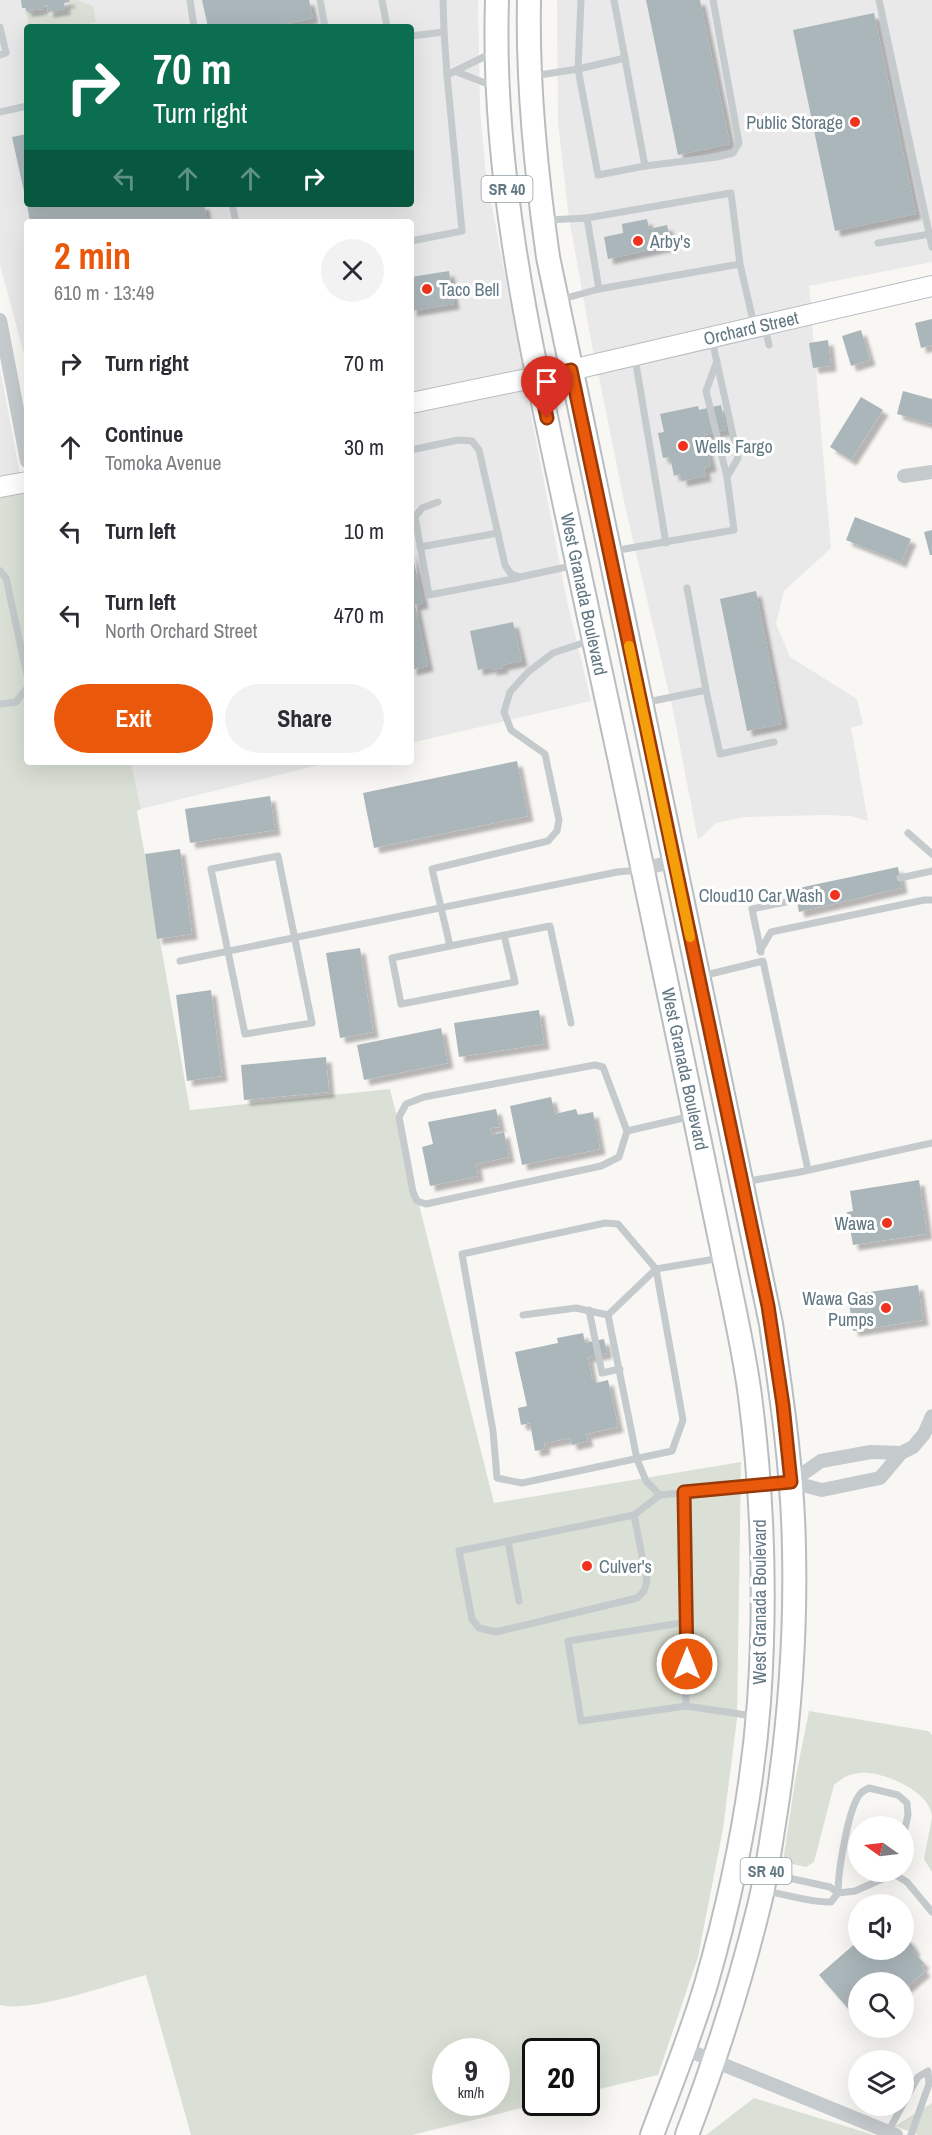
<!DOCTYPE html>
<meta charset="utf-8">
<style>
:root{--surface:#fff;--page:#f2f2f3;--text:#2b2b33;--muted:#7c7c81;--accent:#ea580c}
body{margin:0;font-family:"Archivo Narrow",sans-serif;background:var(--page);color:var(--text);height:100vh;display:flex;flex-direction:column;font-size:22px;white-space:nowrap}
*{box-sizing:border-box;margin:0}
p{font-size:20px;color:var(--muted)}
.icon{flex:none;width:33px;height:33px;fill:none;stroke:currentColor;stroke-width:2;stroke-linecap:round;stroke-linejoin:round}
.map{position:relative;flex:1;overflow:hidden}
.panel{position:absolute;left:24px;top:219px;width:390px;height:546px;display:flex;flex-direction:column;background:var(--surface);border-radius:6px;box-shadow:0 6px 24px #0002}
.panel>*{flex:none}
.banner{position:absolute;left:24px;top:24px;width:390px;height:183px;border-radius:6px;box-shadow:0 6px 24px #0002;background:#0b6e4f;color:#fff;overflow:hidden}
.needle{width:39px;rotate:284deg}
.fabs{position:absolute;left:848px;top:1816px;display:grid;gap:12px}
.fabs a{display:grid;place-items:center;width:66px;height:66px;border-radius:50%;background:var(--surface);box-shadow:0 6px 24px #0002;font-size:30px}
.speed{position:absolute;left:432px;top:2038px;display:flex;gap:12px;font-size:30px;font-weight:700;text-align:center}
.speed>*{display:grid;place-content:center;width:78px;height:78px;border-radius:50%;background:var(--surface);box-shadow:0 6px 24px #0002;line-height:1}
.speed small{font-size:15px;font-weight:400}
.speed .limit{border:3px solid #111;border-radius:9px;background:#fff;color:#111}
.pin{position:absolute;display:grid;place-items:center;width:51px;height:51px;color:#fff;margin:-62px -26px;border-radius:50% 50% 50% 0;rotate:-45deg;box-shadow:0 0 6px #0007}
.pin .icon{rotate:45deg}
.me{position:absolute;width:66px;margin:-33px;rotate:0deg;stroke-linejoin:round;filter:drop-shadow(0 0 4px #0008)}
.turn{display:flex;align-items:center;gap:21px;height:126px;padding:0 30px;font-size:27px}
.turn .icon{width:78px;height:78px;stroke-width:2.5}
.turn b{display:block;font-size:42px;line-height:51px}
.lanes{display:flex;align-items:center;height:57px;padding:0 30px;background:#0003;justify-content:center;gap:30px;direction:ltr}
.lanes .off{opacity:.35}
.round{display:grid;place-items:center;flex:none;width:63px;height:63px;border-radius:32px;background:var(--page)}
.headline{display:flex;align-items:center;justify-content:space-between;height:102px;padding:0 30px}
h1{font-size:36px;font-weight:700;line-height:45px;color:var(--accent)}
.primary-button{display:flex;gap:12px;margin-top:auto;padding:12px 30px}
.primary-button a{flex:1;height:69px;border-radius:36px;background:var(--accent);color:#fff;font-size:24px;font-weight:700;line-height:69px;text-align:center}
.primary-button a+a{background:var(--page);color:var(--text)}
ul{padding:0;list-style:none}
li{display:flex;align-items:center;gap:18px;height:84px;padding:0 30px}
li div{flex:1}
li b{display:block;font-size:22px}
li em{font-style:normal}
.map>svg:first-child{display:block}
</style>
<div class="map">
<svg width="932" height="2135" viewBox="0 0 932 2135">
<defs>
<filter id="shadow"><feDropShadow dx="5.5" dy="5.5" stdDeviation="1.5" flood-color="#0004"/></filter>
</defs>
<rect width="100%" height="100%" fill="#f8f7f4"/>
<g fill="#e8e9e8" fill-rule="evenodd">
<path d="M0,0h478l2,110 6,65 37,196 -112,23v-172h-384v143l-27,-100zM27,27h384v177h-384z"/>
<polygon points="557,0 932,0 932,262 809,286 811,306 594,356 569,218 558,123"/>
<polygon points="812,323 831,548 784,591 776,624 790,657 857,699 863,724 851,728 868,821 850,816 825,815 745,817 716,823 698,840 673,710 625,506 598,372"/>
<polygon points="0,368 20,475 0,479"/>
<polygon points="526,388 567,601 591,701 411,743 411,412"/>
<polygon points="131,762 331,762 141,809"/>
</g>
<g fill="#dae0d5" fill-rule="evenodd">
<polygon points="70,0 77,0 93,6 96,22 90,23 91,27 29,27 27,15 41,13 46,16 69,13 68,3 71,2"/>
<path d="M27,491v271h104l10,47 -4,2 53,299 200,-21 104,414 247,-41 -4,257 -14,110 -25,128 -40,118 -71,17 -1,-40h-50v51h6l-130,32h-221l-45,-160c-35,9 -114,38 -146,30v-1509zM446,2052h50v51h-50z"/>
<path d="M809,1711l119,20 4,4v137l-8,-13 8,-42c-1,-26 -50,-46 -72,-44 -11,1 -18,5 -26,12l-20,77 -8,5 -23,-5 12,-81z"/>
<polygon points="754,2098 874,2135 706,2135"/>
<polygon points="932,2103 932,2135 918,2135 895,2126"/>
</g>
<g fill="#abb6ba" filter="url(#shadow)">
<polygon points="21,0 69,0 70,2 64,3 65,9 48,12 47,5 43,6 43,9 26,11 26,8 22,8"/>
<polygon points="202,0 309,0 313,18 272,27 208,27"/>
<polygon points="646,0 700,0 730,144 678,155"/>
<polygon points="874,13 916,214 835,231 793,30"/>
<polygon points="27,134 27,201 26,201 12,137"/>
<polygon points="27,204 204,204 207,222 30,222"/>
<polygon points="647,219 649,229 667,225 672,245 608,259 604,237 623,233 622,224"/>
<polygon points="449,271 454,304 411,311 411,277"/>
<polygon points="932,319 932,345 921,348 915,323"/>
<polygon points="861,330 870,360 851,366 842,336"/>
<polygon points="828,340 831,366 813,368 809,343"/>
<polygon points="903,391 932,399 932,424 897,414"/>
<polygon points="861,397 883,410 851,460 830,447"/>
<polygon points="721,405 726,430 704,435 711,466 704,468 706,476 682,481 680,474 674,476 670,457 663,458 658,433 664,432 660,414 698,406 699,410"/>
<polygon points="855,517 911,539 901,562 846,540"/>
<polygon points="932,530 932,555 930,555 924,532"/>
<polygon points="411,549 423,603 415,605 428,666 411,670"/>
<polygon points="756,591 782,721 781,724 747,731 720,599"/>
<polygon points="513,622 522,661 502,665 503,668 491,670 491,667 478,670 470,631"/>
<polygon points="517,761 528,816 374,848 363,793"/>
<polygon points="270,796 275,830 190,843 185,809"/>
<polygon points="180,849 192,934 157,939 145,854"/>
<polygon points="898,867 902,888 799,912 794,889"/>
<polygon points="360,948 373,1032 340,1038 326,953"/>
<polygon points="211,990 222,1076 187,1081 176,995"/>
<polygon points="539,1010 544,1044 459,1057 454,1023"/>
<polygon points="441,1028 448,1063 364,1080 357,1045"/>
<polygon points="326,1057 329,1092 244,1100 241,1065"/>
<polygon points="551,1097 555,1114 576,1109 578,1115 593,1112 600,1149 522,1165 510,1106"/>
<polygon points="496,1109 500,1127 490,1128 492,1135 504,1132 509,1157 476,1164 478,1176 430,1186 422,1147 433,1144 428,1122"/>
<polygon points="919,1180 927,1234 853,1245 847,1212 853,1211 850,1191"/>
<polygon points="918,1285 923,1320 853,1331 848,1295"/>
<polygon points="583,1333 585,1343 604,1339 607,1353 588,1357 592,1379 595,1378 596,1383 608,1380 618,1427 586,1434 588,1441 572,1445 570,1438 544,1443 545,1449 535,1451 530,1423 521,1425 518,1408 527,1406 515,1352 558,1343 557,1338"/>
<polygon points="903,1936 909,1940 915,1950 913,1952 924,1963 921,1966 925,1971 903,1990 903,1983 858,1983 858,2020 819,1975 858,1941 858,1950 903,1950"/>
</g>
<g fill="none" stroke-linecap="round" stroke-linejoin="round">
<defs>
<g id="secondary">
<polyline points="411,403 571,370 932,286"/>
<polyline points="0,487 27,482"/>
</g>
<g id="primary">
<path d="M497,0c-6,179 36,356 73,529 40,185 80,371 118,556 14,65 27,129 40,193 8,39 17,79 22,118 13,101 16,205 9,306 -7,94 -26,188 -52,279 -15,52 -36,103 -55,154"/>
<path d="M529,0c-2,86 7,172 19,257l223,1067c11,75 22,150 23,226 2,89 -5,178 -19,267 -5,31 -9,63 -17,93 -19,77 -43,151 -71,225"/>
</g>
</defs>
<use href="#secondary" stroke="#b7bec1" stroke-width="22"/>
<use href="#primary" stroke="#b8bdc0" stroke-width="26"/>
<g stroke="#c5cacd" stroke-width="7">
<polyline points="190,0 194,27"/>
<polyline points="320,0 325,27"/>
<polyline points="382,0 387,27"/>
<polyline points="443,0 444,32"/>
<polyline points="581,0 578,69 598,175 645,166 614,0"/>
<polyline points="879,0 932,247"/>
<polyline points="0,27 6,53 0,55"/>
<polyline points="411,36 444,32 447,75 492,53"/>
<polyline points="457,72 493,86"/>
<polyline points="533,76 578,69 625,58"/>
<polyline points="0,112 27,106"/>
<polyline points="645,166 717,157 733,153 739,143 713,0"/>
<polyline points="232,204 236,222"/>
<polyline points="548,220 587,218"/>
<polyline points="411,241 462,231 447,75"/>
<polyline points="878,243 930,234"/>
<polyline points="740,264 599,289 587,218 731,193 740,264 754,325"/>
<polyline points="559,300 599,289"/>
<polyline points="765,328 769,345"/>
<polyline points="635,358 666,543"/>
<polyline points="717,361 706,391 727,477"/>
<polyline points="411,450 458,440 472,441 479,450 505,565 511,574 520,577 576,565"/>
<polyline points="438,502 422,508 415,517 429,595 518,578"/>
<polyline points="420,547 498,533"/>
<polyline points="613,551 734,530 727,477 738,458 712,340"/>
<polyline points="0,571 6,578 27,675"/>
<polyline points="687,588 706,690"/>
<polyline points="643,703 706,690 720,754 774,742"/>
<polyline points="0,704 16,702 27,688"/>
<polyline points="908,833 932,854"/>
<polygon points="278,856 312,1023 245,1034 211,869"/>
<polyline points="900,878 932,871"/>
<polyline points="450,946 392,958 401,1004 515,982 504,935"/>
<polyline points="760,951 771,932 924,900 932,900"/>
<polyline points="761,952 752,909 796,900"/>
<polyline points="180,961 617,872 640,870"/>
<polyline points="702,976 763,961 808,1170"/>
<polyline points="571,1023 550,926 450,946 432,869 548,841 557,831 559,820 545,754 511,730 504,712 510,692 528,672 553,653 592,640"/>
<polygon points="595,1065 603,1067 627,1131 619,1157 601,1166 426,1204 417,1201 413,1192 399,1117 406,1104 424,1097"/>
<polyline points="627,1131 692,1116"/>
<polyline points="744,1182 800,1172 932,1143"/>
<polygon points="605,1223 618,1224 656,1269 683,1420 672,1451 522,1483 497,1478 493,1431 462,1254"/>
<polyline points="721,1258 656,1269 608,1315 637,1459 646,1481 660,1495 755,1486"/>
<polyline points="589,1310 602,1373 620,1369"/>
<polyline points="523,1315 576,1308 608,1315"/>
<polyline points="684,1493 686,1706"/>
<polyline points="634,1515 647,1581 644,1591 637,1598 496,1632 479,1628 472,1619 459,1551 634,1515 660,1495"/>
<polyline points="508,1541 519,1601"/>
<polyline points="687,1622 568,1641 581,1721 686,1706 753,1716"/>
<path d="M894,1874l-39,17 -17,2c0,-20 10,-87 23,-100 2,-2 6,-4 8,-5l29,7 9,8 1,12 -5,22"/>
<polyline points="894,1874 907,1882 932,1912"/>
<path d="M764,1891c23,3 45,12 67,11l7,-9 -8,-6 -60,-13"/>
<polyline points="903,2104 918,2077 928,2071 929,2084 911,2135"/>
<polyline points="888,2132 902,2106"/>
</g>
<g stroke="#c5cacd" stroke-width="14">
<polyline points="0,320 27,461"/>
<polyline points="904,476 932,472"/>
<polyline points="643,869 674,861"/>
<polyline points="791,1482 821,1461 871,1452 901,1453"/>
<polyline points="758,1485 791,1482 822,1490 880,1478 901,1453 913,1447 924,1434 932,1416"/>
<polyline points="685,2049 896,2135"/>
</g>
<use href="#secondary" stroke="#fff" stroke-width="20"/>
<use href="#primary" stroke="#fff" stroke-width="22"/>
</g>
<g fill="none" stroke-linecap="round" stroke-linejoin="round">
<defs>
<polyline id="route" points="547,418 538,377 571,370 768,1306 783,1405 791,1482 684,1492 687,1664"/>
</defs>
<use href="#route" stroke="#983908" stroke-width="15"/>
<use href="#route" stroke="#ea580c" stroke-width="10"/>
<polyline stroke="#f59e0b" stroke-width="10" points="629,646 690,937"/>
</g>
<g fill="#ef331e" stroke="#fff" stroke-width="2">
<circle cx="855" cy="122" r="6"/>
<circle cx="638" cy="241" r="6"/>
<circle cx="427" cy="289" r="6"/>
<circle cx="683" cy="446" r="6"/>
<circle cx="835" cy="895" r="6"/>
<circle cx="887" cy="1223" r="6"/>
<circle cx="886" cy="1308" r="6"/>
<circle cx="587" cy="1566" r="6"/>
</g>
<g text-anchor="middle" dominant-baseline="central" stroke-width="6" stroke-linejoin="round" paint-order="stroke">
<g fill="#fff" stroke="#90a0a8" stroke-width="1.5">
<rect x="481.5" y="176" width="51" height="26" rx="4.5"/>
<rect x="740.5" y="1858" width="51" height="26" rx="4.5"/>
</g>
<g font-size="16" font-weight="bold" fill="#617782">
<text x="507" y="189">SR 40</text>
<text x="766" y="1871">SR 40</text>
</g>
<g font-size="18" fill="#617782" stroke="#fff" text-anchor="end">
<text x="843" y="122">Public Storage</text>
<text x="650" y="241" text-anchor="start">Arby's</text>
<text x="439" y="289" text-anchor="start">Taco Bell</text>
<text x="695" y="446" text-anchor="start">Wells Fargo</text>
<text x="823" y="895">Cloud10 Car Wash</text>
<text x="875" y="1223">Wawa</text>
<text x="874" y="1298">Wawa Gas<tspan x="874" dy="21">Pumps</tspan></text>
<text x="599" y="1566" text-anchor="start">Culver's</text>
</g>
<g font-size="18" fill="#617782" stroke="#fff">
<text transform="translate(751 328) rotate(-13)">Orchard Street</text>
<text transform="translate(584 594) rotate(78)">West Granada Boulevard</text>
<text transform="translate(685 1069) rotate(78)">West Granada Boulevard</text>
<text transform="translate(759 1602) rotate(-90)">West Granada Boulevard</text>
</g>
</g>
</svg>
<div class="fabs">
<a><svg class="needle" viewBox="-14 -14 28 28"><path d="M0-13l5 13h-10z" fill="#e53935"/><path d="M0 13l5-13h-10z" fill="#7c7c81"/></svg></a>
<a><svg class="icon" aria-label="sound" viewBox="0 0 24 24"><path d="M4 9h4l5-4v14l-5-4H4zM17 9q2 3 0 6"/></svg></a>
<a><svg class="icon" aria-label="search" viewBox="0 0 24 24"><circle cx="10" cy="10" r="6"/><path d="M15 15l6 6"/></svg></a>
<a><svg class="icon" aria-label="layers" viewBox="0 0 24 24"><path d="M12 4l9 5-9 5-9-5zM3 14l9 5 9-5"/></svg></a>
</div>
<div class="speed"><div>9<small>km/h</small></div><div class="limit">20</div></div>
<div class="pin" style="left:547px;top:418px;background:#d93025"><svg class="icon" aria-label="arrive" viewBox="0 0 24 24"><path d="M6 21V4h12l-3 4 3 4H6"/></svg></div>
<svg class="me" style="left:687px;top:1664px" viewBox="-20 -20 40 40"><circle r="17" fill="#ea580c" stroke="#fff" stroke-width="3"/><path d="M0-11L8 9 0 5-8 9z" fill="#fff"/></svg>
<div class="banner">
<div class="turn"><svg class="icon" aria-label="right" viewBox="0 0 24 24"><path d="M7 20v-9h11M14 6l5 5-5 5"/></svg><div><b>70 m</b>Turn right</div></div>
<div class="lanes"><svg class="icon off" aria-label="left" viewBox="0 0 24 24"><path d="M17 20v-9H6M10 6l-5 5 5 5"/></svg><svg class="icon off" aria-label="ahead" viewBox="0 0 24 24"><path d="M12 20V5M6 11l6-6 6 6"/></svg><svg class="icon off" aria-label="ahead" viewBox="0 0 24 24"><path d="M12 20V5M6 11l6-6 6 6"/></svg><svg class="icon" aria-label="right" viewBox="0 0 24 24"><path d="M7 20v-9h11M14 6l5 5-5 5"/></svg></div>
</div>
<section class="panel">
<div class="headline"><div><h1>2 min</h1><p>610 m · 13:49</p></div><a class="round"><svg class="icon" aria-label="close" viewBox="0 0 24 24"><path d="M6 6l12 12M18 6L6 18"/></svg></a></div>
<ul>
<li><svg class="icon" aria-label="right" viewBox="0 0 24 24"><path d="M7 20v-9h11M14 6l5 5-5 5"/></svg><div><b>Turn right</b></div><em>70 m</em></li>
<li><svg class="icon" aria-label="ahead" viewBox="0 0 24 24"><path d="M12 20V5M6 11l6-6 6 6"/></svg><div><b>Continue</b><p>Tomoka Avenue</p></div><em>30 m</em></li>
<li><svg class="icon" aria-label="left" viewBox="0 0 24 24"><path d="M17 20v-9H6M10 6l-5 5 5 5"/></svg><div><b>Turn left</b></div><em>10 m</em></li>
<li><svg class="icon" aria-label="left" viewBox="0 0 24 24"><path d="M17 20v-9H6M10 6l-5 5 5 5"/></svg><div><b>Turn left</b><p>North Orchard Street</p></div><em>470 m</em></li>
</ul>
<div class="primary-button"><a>Exit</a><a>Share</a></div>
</section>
</div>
